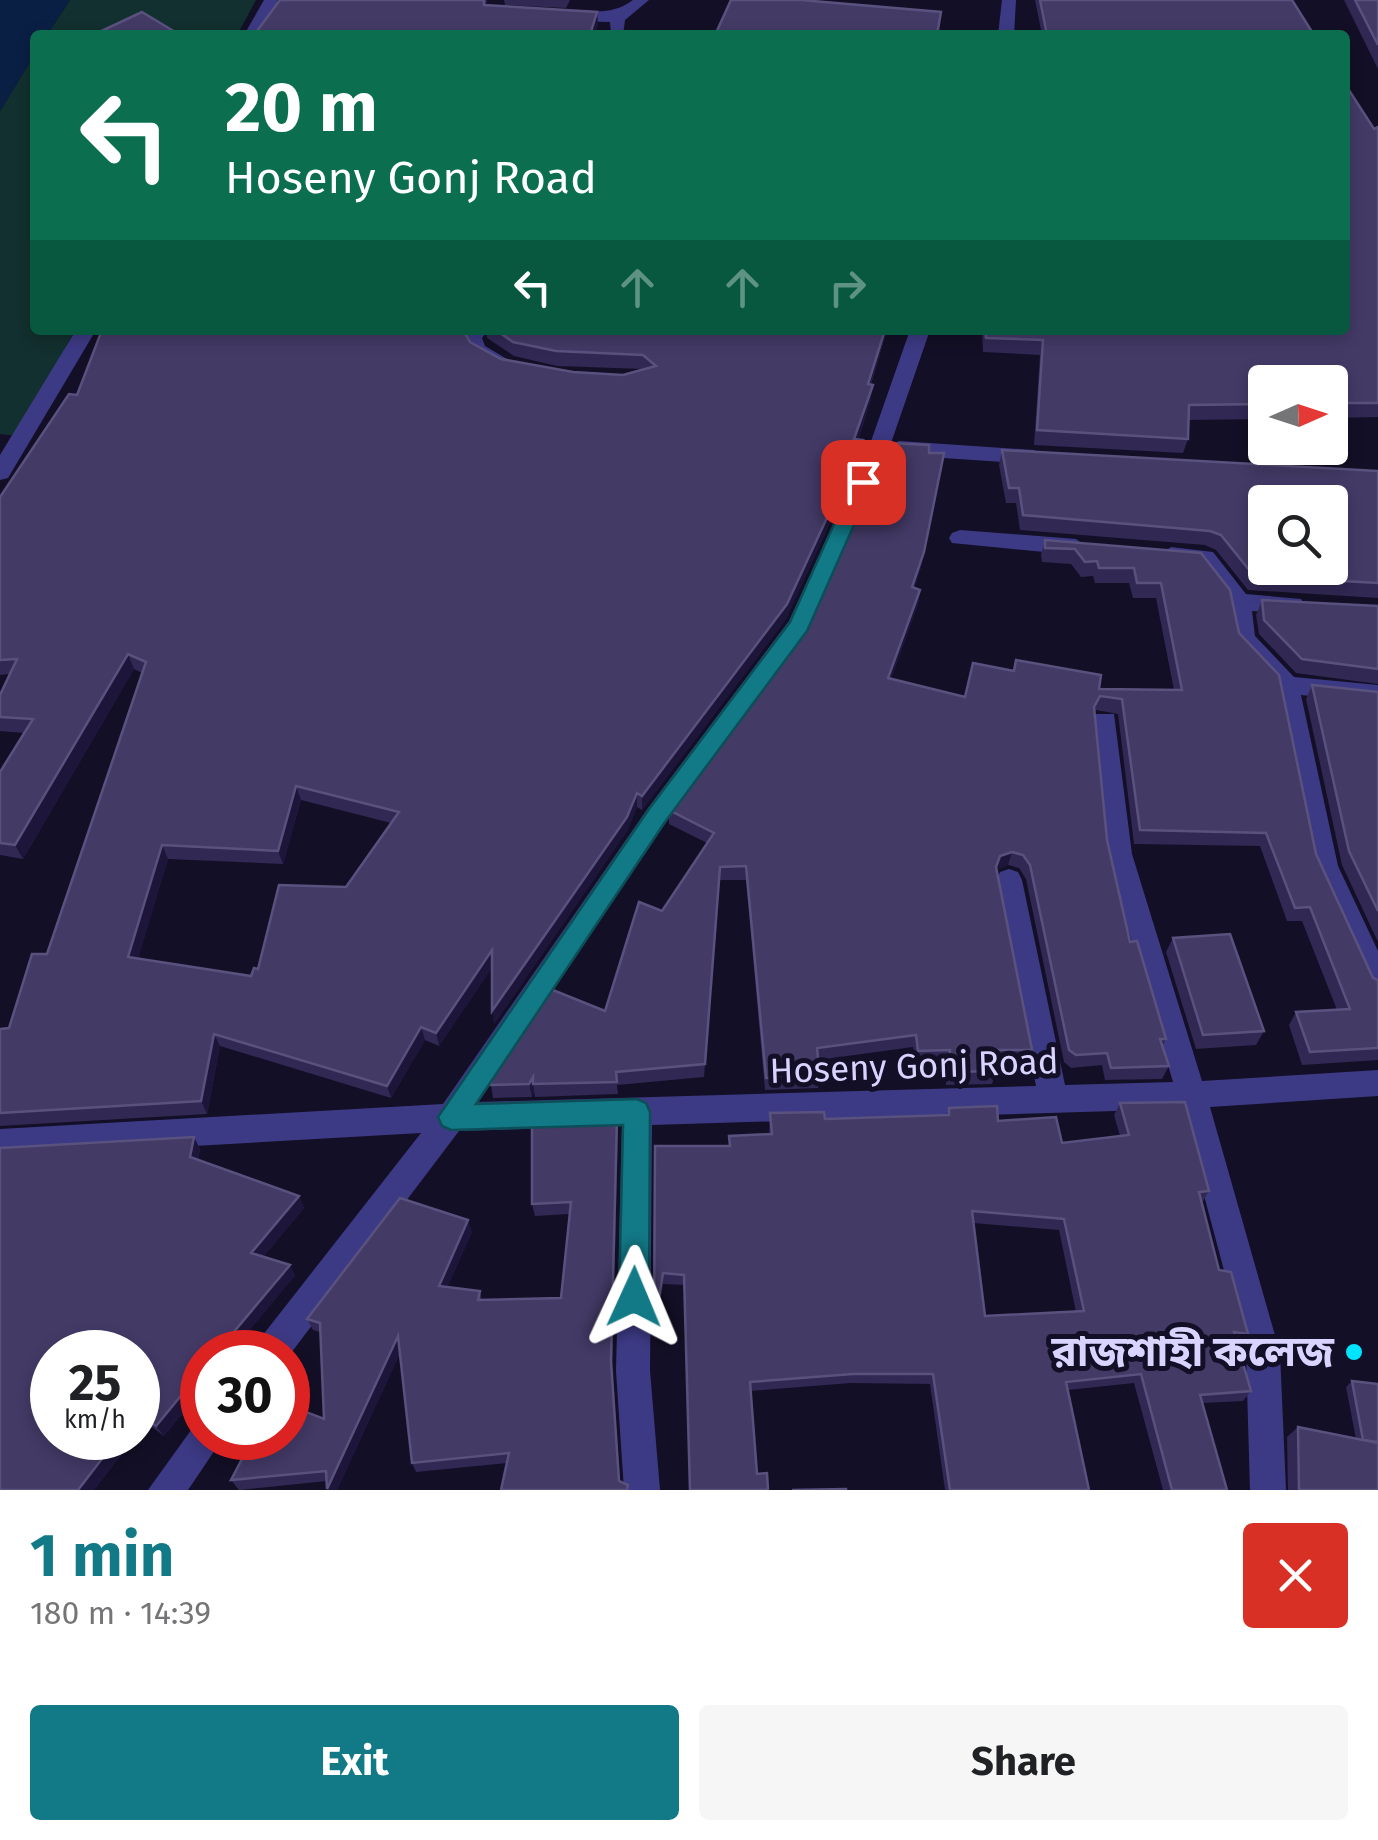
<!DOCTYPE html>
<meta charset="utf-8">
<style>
:root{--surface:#fff;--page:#f6f6f6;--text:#202124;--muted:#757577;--accent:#127987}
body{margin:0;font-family:"Fira Sans","Noto Sans Bengali",sans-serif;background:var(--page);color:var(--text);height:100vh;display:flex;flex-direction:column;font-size:38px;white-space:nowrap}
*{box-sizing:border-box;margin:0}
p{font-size:32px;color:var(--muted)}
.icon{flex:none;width:55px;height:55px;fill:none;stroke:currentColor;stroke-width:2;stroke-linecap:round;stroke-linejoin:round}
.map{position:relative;height:1490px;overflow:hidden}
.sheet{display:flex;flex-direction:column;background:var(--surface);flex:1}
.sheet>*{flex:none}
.guide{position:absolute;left:30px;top:30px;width:1320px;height:305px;border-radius:10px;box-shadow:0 5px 15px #0003;background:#0b6e4f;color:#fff;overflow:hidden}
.needle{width:65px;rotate:87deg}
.fabs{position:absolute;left:1248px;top:365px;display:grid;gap:20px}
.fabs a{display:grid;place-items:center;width:100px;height:100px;border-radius:10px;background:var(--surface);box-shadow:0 5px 15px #0003;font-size:50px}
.speed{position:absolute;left:30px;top:1330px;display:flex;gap:20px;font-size:50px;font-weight:700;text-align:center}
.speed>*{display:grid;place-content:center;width:130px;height:130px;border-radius:50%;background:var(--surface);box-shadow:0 5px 15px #0003;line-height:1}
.speed small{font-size:25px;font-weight:400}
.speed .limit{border:15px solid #d22;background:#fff;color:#111}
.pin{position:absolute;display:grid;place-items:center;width:85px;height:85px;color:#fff;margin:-42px;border-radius:20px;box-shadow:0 5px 15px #0006}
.me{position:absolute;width:110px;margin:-55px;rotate:1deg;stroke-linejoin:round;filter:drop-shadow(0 0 8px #0008)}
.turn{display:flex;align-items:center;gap:35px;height:210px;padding:0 30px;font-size:45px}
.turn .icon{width:130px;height:130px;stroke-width:2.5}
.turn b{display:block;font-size:70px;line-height:85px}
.lanes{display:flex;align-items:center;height:95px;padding:0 30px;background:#0003;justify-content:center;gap:50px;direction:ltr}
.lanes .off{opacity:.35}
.round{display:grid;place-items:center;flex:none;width:105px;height:105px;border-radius:10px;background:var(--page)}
.headline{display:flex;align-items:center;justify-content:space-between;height:170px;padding:0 30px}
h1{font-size:60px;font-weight:700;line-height:75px;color:var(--accent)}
.button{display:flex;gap:20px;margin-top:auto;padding:20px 30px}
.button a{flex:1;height:115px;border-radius:10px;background:var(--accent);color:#fff;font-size:40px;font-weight:700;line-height:115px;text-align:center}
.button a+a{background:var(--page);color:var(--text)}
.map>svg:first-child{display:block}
</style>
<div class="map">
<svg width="1378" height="1490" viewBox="0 0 1378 1490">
<rect width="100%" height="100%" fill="#130f26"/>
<g fill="#12302f">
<polygon points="70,0 256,0 237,35 47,35"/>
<polygon points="35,54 35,330 75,330 17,436 0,434 0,111"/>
</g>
<polygon fill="#0a1f44" points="0,0 70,0 47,35 35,35 35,54 0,111"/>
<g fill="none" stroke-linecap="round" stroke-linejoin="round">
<g fill="#3d3a85" fill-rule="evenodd">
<polygon points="264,0 278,0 260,35 244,35"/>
<path d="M633,0h16l-24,20 -2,15h-12l-1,-13 -46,-1 -8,-5c24,-15 45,7 77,-16z"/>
<polygon points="1002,0 1016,0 1014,35 998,35"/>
<polygon points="76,330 96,330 8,478 0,480 0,455"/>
<path d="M468,330h20l-6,8 3,8 22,13v8c-19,4 -38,-11 -45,-29z"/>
<polygon points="910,330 930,330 890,446 899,441 1034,450 1045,457 1034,464 899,455 889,448 807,631 666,822 478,1102 1036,1086 996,880 1000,872 1009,869 1018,872 1022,880 1065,1085 1173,1082 1106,854 1093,721 1096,714 1114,714 1132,854 1202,1081 1378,1070 1378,1096 1210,1107 1280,1353 1286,1490 1250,1490 1246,1353 1181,1109 652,1125 650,1371 660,1490 624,1490 616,1371 622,1126 459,1131 288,1357 288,1352 254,1352 259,1340 421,1133 0,1157 0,1129 443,1104 648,808 789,621 869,447"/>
<polygon points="960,530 1076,539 1087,547 1076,555 952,543 949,538 952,533"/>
<polygon points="1171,547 1213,552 1246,594 1301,599 1305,605 1293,613 1252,611 1255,636 1294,677 1378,685 1378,703 1301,695 1338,866 1378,951 1378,993 1368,990 1312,866 1276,688 1236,645 1228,603 1198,564 1163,560 1160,555"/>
<polygon points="202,1422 202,1438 223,1438 188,1490 148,1490 194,1426"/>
</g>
</g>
<g fill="#312854" fill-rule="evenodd">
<polygon points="487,0 486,5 597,12 598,25 595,35 257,35 257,31"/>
<polygon points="504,0 570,0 566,8 505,5"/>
<polygon points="1035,0 1292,0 1314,35 1042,35"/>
<polygon points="1344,0 1378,0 1378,69"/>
<polygon points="1378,127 1378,417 1330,418 1330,382 1265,382 1265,419 1188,420 1188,439 1183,453 1034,445 1040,355 983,352 982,330 1345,330 1374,129"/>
<path d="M102,330h362l-1,1 7,11 31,17 72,13 50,3 20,-6 -86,-3 -43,-10 -27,-18 -1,-8h401l-16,54v15l-13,41h5l-2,15 -75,164 -144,191 -5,-3 -10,24 -133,193 -2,-57 -53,79 -14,-6 -34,58 -171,-52 -13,68 -207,12v-97l9,-1 38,-74 95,-281 -8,-4 -111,190 -23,-4v-83l24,-39 -24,-2v-36l10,-21 -10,1v-178l77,-102zM301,800l90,23 -45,64 -95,89 -113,-18 30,-99 115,5z"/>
<polygon points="1002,450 1378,471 1378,598 1248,590 1216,550 1205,545 1020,530 1016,503 1006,503 999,465"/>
<polygon points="1045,540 1201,553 1239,633 1316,854 1373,978 1378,980 1378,1060 1302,1065 1289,1025 1296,1012 1337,1010 1302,921 1287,921 1260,846 1134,844 1118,714 1096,710 1094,713 1107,840 1130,942 1166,1039 1162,1047 1169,1066 1162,1079 1105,1080 1102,1065 1071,1068 1064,1062 1026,879 1019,868 1008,865 997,870 1032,1050 1028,1063 996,1063 996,1071 992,1084 946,1085 946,1063 915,1063 913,1047 818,1060 820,1076 818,1088 765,1090 746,880 720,880 704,1077 617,1085 618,1094 535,1097 534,1091 532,1097 493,1098 491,1085 605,1011 662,911 707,843 669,824 669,810 921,567 914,588 920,590 918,604 891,679 965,697 1014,671 1016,660 1099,689 1174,690 1156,598 1133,598 1129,583 1095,583 1093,576 1081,577 1071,564 1042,562 1041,554"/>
<polygon points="1262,600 1378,606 1378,684 1296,673 1259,634 1256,615"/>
<polygon points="1312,685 1378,692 1378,942 1342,865 1306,699"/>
<polygon points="1173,938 1264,1031 1256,1045 1196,1049 1166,952"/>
<path d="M1120,1103l89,88 -7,12 17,67 29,64 -8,10h-3l14,47 -8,10 -41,2 25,87h-64l-29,-107 -66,7 21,100h-144l-15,-106 -79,-1 -101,8 -60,99 -6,-205 -21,-1 -9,56 1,-194h74v-10l40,-2 1,-21 55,6 122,-4 2,-7 49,13 64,22 58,-7 -6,-21zM973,1223l86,7 17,82 -91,4z"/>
<polygon points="617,1117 618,1130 612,1371 620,1481 628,1485 628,1490 501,1490 507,1463 416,1472 412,1463 400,1353 337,1490 328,1490 327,1481 239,1490 231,1480 324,1419 320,1332 313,1330 307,1319 472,1232 447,1287 480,1291 482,1300 561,1298 570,1214 535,1216 532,1204"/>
<polygon points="194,1137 200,1149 198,1160 299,1196 304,1208 263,1257 290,1265 295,1276 202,1352 202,1389 164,1436 145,1422 52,1438 134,1438 94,1490 0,1490"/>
<polygon points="1352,1381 1378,1490 1288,1490 1287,1437 1298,1427 1356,1439 1346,1387"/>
</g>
<g fill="#1d163a">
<polygon points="597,12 598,25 595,35 590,35"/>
<polygon points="885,330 887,330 866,398 868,384"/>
<polygon points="873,385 871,399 853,454 854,439"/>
<polygon points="863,440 861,455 786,619 642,810 642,796"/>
<polygon points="944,453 921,567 909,602 912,587"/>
<polygon points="920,590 918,604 886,693 888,678"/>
<polygon points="128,654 134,669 23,859 15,845"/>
<polygon points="296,786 301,800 283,864 278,851"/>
<polygon points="637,793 637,807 627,831 494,1024 492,1011"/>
<polygon points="162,845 168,859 135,970 128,957"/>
<polygon points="1012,852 1008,865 997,870 996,867 1000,856"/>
<polygon points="492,950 495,964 439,1046 436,1033"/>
<polygon points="421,1027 425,1040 391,1098 387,1086"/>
<polygon points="214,1034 220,1046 207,1114 201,1101"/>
<polygon points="533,1077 534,1091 532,1097 529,1084"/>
<polygon points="617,1117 618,1130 612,1371 611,1361"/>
<polygon points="194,1137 200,1149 196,1169 190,1157"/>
<polygon points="299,1196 304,1208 258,1264 251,1253"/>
<polygon points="468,1220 472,1232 443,1298 439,1286"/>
<polygon points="290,1265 295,1276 232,1352 217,1352"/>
<polygon points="663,1273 663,1284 654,1340 654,1330"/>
<polygon points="398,1336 403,1347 337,1490 328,1490"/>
<polygon points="202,1370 202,1389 164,1436 156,1426"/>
<polygon points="138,1413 145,1422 138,1432"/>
<polygon points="118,1438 134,1438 94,1490 78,1490"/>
</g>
<g fill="#433a66" stroke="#5a527e" stroke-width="2.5" fill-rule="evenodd">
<polygon points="280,0 484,0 484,5 597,12 590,35 308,35 257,31"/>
<polygon points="731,0 801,0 941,12 937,35 715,35"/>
<polygon points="1040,0 1292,0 1314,35 1047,35"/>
<polygon points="1355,0 1378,0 1378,45"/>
<polygon points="142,12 180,35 93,35"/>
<polygon points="1345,84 1374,129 1378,127 1378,403 1330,403 1330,382 1265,382 1265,404 1189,405 1188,439 1037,430 1043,340 986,338 985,330 1345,330"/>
<path d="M102,330h361l7,12 31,17 72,13 50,3 33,-9 -13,-11 -87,-4 -43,-9 -17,-12h389l-17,54 5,1 -19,54 9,1 -76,164 -145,192 -5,-3 -10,24 -135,194v-61l-56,83 -15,-6 -34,59 -173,-52 -13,67 -201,12v-84l9,-1 23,-74h15l99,-292 -18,-8 -113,191 -15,-2v-71l33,-53 -33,-2v-22l17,-36 -17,1v-163l69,-103 8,1zM296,786l103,26 -53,75 -67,-2 -21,84 -4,-1 -3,8 -123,-19 34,-112 116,6z"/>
<polygon points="890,443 929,445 929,453 944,453 924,552 912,587 920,590 888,678 965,697 973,663 1014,671 1016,660 1101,675 1099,689 1182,690 1161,583 1137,583 1134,568 1099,568 1097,561 1085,562 1075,549 1045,548 1045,540 1201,553 1230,590 1239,633 1279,675 1316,854 1373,978 1378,980 1378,1048 1310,1052 1296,1012 1350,1009 1310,907 1295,908 1266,833 1140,830 1122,699 1100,696 1094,707 1107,840 1130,942 1137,941 1166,1039 1160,1039 1169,1066 1111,1068 1107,1053 1076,1055 1069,1050 1030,865 1023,855 1012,852 1000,856 996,867 1032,1050 996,1050 996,1071 949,1072 950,1050 918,1051 916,1035 817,1048 820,1076 766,1078 746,866 720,867 705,1064 616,1072 617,1082 533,1084 533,1077 529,1084 491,1085 491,1073 548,988 605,1011 639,902 662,911 714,833 669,810 811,619"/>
<path d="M1002,450l376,21v112l-124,-7 -33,-41 -11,-4 -187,-16 -4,-27h-10zM1265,502h65v66h-65z"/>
<polygon points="1262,600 1378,606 1378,669 1302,659 1264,620"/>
<polygon points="1312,685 1378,692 1378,911 1349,851"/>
<polygon points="1230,934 1264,1031 1203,1035 1173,938"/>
<path d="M1185,1102l24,89 -10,1 20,78 12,2 17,62 -14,-2 17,59 -51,4 27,95h-55l-31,-116 -75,8 23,108h-139l-17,-116h-80l-103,8 7,92 10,-1 1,17h-78l-6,-215 -21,-2 -9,57 1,-184h75l-1,-10 43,-2 -2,-21 54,-1 1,7 124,-4v-7l48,-2 1,15 58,-4 6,26 67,-8 -9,-32zM972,1211l92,8 20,92 -99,5z"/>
<polygon points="617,1117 611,1361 619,1481 628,1485 627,1490 501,1490 509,1453 412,1463 398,1336 327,1489 326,1471 231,1480 253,1438 288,1438 288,1405 324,1419 320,1323 307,1319 400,1198 468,1220 439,1286 480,1291 478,1300 561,1298 571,1202 532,1204 532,1119"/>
<polygon points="194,1137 190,1157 299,1196 251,1253 290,1265 217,1352 202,1352 202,1370 156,1426 138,1413 138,1352 52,1352 52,1438 118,1438 78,1490 0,1490 0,1148"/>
<polygon points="1352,1381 1378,1384 1378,1442 1363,1440"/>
<polygon points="1298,1427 1378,1443 1378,1490 1299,1490"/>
<polygon points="846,1489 846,1490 792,1490"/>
</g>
<polygon fill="#127987" stroke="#0c4f58" stroke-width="2.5" points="863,476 873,482 807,631 665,822 476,1104 637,1099 646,1103 650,1112 649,1297 644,1307 634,1312 624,1307 619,1297 623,1125 451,1130 442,1126 438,1117 649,809 790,622 853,482"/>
<circle fill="#00e5ff" stroke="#130f26" stroke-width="4" cx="1354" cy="1352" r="10"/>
<g text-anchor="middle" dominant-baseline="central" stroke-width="10" stroke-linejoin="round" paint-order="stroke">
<g font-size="35" fill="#d9d4ff" stroke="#130f26">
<text transform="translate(914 1066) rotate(-2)">Hoseny Gonj Road</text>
</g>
<g font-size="42" font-weight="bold" fill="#d9d4ff" stroke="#130f26" text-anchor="end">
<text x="1334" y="1352">রাজশাহী কলেজ</text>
</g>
</g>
</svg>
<div class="fabs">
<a><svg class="needle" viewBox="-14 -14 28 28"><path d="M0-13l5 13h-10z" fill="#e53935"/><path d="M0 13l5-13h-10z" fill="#757577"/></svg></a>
<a><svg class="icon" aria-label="search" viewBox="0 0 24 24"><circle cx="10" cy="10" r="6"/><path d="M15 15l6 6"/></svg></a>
</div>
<div class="speed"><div>25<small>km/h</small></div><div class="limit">30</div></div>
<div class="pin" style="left:863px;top:482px;background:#d93025"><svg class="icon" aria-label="arrive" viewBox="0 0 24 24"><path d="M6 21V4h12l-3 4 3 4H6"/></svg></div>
<svg class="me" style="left:634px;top:1297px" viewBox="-20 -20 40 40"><path d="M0-17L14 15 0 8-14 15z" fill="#127987" stroke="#fff" stroke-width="4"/></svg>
<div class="guide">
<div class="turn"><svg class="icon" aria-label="left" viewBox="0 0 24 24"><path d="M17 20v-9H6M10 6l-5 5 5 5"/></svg><div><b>20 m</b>Hoseny Gonj Road</div></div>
<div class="lanes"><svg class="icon" aria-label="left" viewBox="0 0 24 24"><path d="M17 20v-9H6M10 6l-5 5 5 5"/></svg><svg class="icon off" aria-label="ahead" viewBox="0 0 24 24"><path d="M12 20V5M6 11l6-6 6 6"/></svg><svg class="icon off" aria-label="ahead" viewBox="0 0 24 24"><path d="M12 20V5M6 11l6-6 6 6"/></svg><svg class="icon off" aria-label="right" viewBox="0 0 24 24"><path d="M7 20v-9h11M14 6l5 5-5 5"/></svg></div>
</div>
</div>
<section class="sheet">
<div class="headline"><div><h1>1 min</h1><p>180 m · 14:39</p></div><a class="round" style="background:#d93025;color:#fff"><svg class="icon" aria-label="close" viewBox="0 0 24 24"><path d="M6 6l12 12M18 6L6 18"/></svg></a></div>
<div class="button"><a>Exit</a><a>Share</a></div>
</section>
